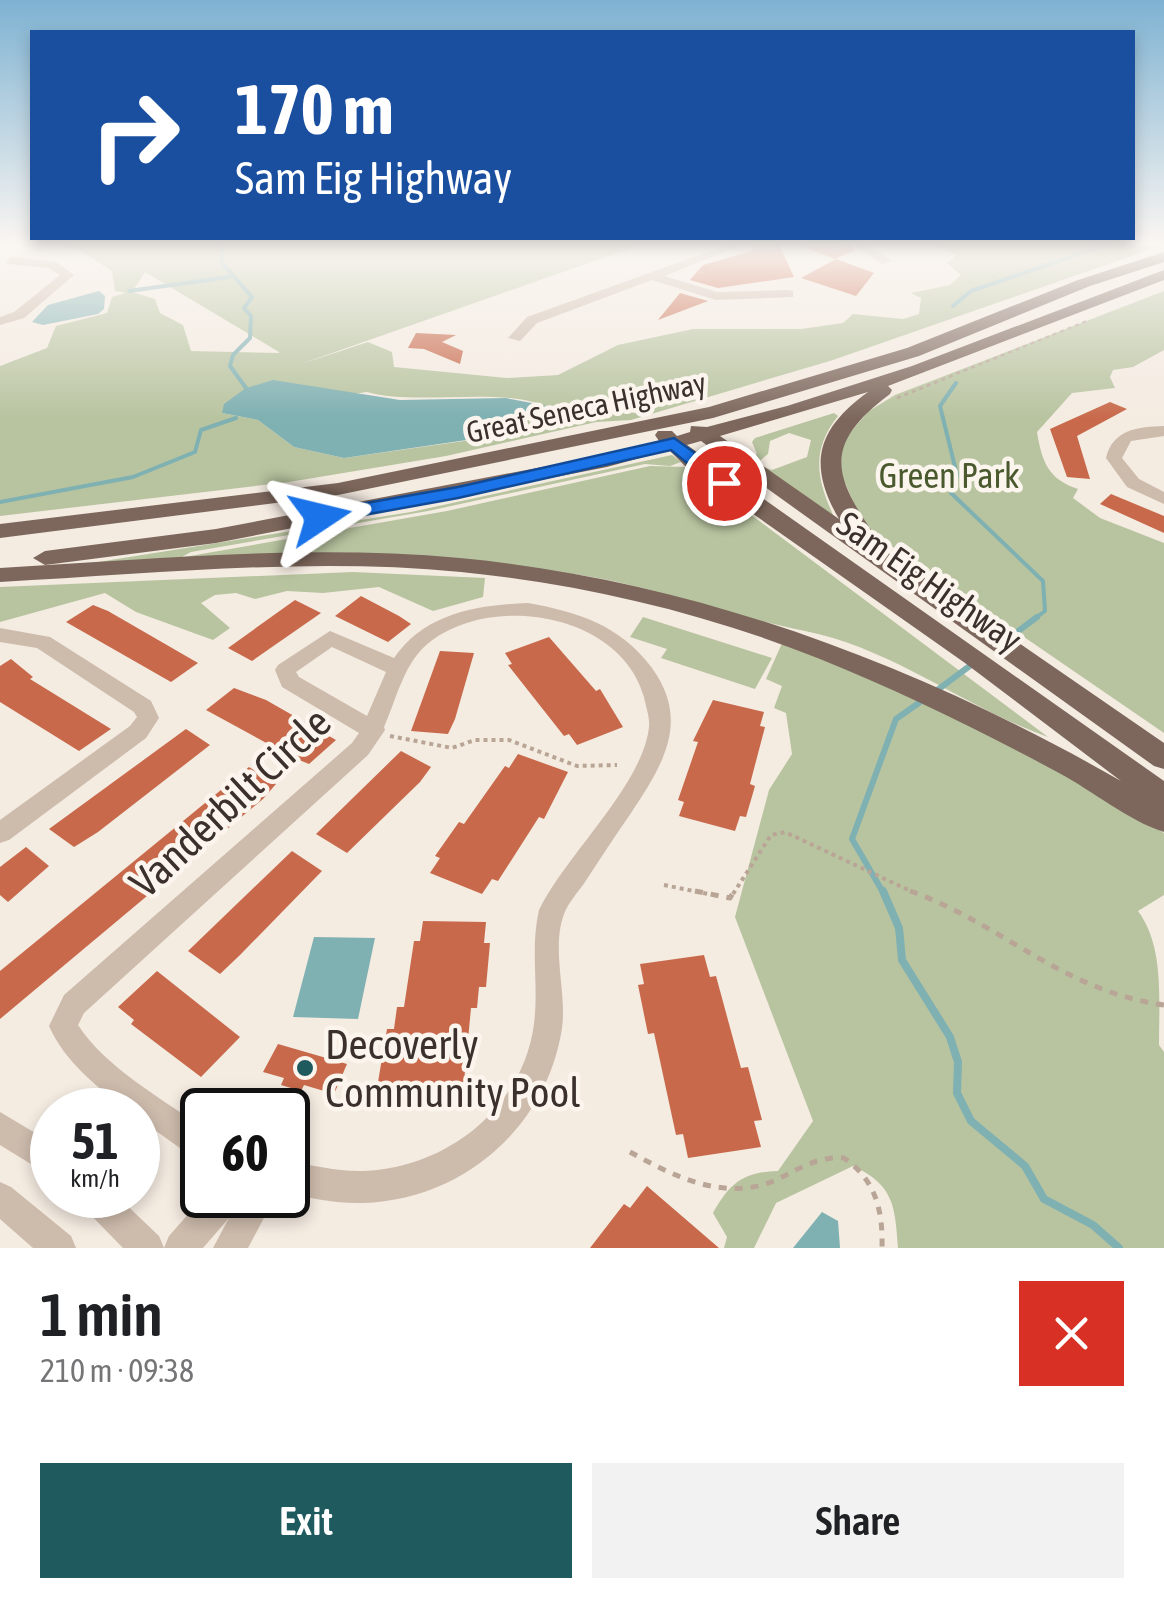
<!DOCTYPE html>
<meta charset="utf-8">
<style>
:root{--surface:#fff;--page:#f2f2f2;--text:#202124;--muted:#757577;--accent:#1f5a5e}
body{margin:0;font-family:"Asap Condensed",sans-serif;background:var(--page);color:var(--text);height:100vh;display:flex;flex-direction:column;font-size:38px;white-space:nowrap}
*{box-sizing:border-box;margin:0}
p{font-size:32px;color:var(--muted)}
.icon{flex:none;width:55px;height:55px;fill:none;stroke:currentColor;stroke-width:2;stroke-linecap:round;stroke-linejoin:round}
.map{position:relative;height:1248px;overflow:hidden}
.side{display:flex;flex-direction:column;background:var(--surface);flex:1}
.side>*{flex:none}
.banner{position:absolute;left:30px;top:30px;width:1105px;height:210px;border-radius:0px;box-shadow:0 5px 15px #0003;background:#1a4fa0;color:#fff;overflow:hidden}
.speed{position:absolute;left:30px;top:1088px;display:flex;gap:20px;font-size:50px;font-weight:700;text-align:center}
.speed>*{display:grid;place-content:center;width:130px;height:130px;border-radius:50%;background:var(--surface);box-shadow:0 5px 15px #0003;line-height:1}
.speed small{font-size:25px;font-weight:400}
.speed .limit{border:5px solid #111;border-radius:15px;background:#fff;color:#111}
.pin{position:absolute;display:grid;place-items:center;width:85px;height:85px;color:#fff;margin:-42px;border:5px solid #fff;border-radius:50%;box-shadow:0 2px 10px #0007}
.me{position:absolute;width:110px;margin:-55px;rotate:80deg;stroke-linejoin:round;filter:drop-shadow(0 0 8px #0008)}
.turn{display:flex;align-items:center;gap:35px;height:210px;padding:0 40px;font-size:45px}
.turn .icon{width:130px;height:130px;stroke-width:2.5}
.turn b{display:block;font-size:70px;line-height:85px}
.round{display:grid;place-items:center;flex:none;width:105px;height:105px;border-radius:0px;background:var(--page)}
.headline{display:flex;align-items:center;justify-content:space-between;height:170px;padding:0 40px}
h1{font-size:60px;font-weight:600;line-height:75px}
.button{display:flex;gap:20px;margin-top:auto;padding:20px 40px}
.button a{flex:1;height:115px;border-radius:0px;background:var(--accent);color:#fff;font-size:40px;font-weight:600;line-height:115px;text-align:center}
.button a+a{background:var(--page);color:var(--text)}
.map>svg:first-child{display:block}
</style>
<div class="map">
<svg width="1164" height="1248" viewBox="0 0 1164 1248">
<rect width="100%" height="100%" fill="#f4ebe1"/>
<g fill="#b8c4a0" fill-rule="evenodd">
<path d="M55,245h585l-342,120 70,-23 24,10 2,15 113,11 51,-3 60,-30 75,-16h108l42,-6 10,-9 50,5 16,-5 2,-16 -10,-5 39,-8 11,-10 -14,-12 10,-8 -25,-10h231l-330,115 -202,60 -35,2 -150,34 -157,26 -289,34v-150l47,-18 9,-22 51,-13 5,-16 14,-4 -11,-2 -3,-20 -31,-20zM145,272l134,80v1l-88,-2 -8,-26 -23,-12 -5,-14 -23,-7zM367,392c52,15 143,-8 185,18l-74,29 -134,19 -50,-11 -36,-27 -36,-7z"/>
<path d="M1164,291v59l-31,17 -20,3 -3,7 5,11 -43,5 -35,39c5,30 11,47 41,57l-5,9 27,20 64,25v190l-274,-188 -28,-23 -24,-55 7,-29 24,-27 26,-16z"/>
<path d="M834,413l4,3c-28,35 -21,65 -3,103l-89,-59 11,-6 -5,-12 3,-4zM789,433l22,7 -4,17 -35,13 -16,-6 12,-10 2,-13z"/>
<polygon points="672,455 681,462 670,466 645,464 428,511 191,552 171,563 92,563 411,512"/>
<path d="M650,466l37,1 361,270c-82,-29 -156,-89 -243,-106 -82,-16 -164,-51 -250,-59 -122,-12 -248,-10 -371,-15l263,-46z"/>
<polygon points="353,572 485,578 483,597 433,611 379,587 323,593 287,591 255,599 236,593 215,595 201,603 230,628 213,640 136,612 105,593 0,622 0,587"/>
<polygon points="643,617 772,658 755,689 661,658 667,649 630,637"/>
<path d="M783,641l34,12 258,123 89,57v62l-26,16c26,35 21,87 21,134l5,7v196h-266c-3,-42 -4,-63 -45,-82l-77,37 -22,45h-30l3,-11 -14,-24c17,-30 30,-41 65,-42l35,-50 -78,-204 34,-127 23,-36 -6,-41 -12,-5 8,-22 -16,-7z"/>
</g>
<g fill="#7fb0b2">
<polygon points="99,291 105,296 104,309 98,314 43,325 32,322 48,305"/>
<polygon points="273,380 400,400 506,398 547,406 553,413 508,424 487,437 344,458 294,447 258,420 222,413 224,404 246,388"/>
<polygon points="314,937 375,938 358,1019 293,1017"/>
<polygon points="822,1212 838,1221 840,1248 793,1248"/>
</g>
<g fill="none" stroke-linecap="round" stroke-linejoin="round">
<g stroke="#7fb0b2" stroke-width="4">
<polyline points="222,245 222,263 252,297 244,308 251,316 250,338 233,355 230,366 246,388"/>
<polyline points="129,291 229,277"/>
<polyline points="953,306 971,291 1106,245"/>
<polyline points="956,383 940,406 957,475 951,493 1043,581 1045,611 1033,620"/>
<polyline points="0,502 133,477 195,452 201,430 236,418"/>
</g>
<g stroke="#7fb0b2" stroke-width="6">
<polyline points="1005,641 1037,617"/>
<polyline points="936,691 971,665"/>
<polyline points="884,894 852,839 896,719 923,700"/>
</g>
<polyline stroke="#7fb0b2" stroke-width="8" points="883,891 899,928 902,960 950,1037 958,1062 957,1093 971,1121 1025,1166 1044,1199 1093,1225 1119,1248"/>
</g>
<g fill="#c8694b">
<polygon points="752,245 779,245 794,277 718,288 690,280 703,265 752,251"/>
<polygon points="851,245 855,250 835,259 801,246"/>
<polygon points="836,259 874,273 856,296 801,278"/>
<polygon points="680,293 708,301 658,320"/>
<polygon points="416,333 456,335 442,342 463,351 460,364 424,349 408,348"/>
<polygon points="1110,402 1127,409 1077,436 1090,479 1067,477 1050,429"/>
<polygon points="1111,494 1164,516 1164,533 1100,504"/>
<polygon points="361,596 399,616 411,624 388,642 335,616"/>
<polygon points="295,600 321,613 252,661 228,648"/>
<polygon points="93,605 108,611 198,663 171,682 66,622"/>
<polygon points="549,637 596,691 600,689 623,727 577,745 569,734 564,736 508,665 512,664 505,653"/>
<polygon points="440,651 474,653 455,719 448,734 411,731"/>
<polygon points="11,659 33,677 30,679 111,729 79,751 0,702 0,666"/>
<polygon points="234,688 266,700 336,740 309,764 292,757 206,710"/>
<polygon points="713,700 764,712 760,726 765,727 750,784 755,786 746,817 740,816 735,831 679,816 684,802 678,800 698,742 693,741"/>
<polygon points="186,729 210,745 98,832 74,847 49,829"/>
<polygon points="401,751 431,767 420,782 347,853 316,834"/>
<polygon points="518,754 568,772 544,819 539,817 498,881 492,879 482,894 430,873 440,858 435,856 459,822 464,824 505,766 509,768"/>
<polygon points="249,767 276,784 263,799 0,1019 0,971"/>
<polygon points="26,847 49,866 8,902 0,895 0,867"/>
<polygon points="292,851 322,871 240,955 220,974 188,951"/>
<polygon points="423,921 486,922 484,943 490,943 486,987 479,987 477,1008 471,1008 464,1082 456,1082 454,1106 382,1105 385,1082 378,1082 387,1029 394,1029 397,1007 404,1007 414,941 420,941"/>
<polygon points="704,955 710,977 716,976 741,1068 748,1067 762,1120 754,1121 761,1147 688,1158 683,1134 676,1135 654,1033 648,1034 638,985 644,984 640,964"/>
<polygon points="157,971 240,1037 201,1077 131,1024 134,1020 118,1007"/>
<polygon points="278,1044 347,1064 334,1094 304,1085 301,1091 281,1085 284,1078 263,1072"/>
<polygon points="647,1186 719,1248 590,1248 624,1204 630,1208"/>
</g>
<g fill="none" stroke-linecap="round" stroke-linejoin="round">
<polyline stroke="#b9a596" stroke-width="2.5" stroke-dasharray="4 4" stroke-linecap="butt" points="897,398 1087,321"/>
<g stroke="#b9a596" stroke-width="4" stroke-dasharray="4 4" stroke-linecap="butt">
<polyline points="390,736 452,748 475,740 509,740 577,766 617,765"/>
<polyline points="664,885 708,894"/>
<polyline points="733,894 771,835 785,832 917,894"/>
</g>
<g stroke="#b9a596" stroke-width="5" stroke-dasharray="8 8" stroke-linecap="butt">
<polyline points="695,891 730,898 734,891"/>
<path d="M910,891c91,32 152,100 254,114"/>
<path d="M630,1152c45,25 97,51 148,27 23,-11 40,-23 66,-21 32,22 39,53 38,90"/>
</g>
<g fill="#cdbbac" fill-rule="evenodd">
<polygon points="727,245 743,245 664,276 717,292 788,290 793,291 793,297 716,300 652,280 537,323 520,341 508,338 527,317"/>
<polygon points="854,245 868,245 892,261 882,264"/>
<polygon points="12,257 56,262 74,275 24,318 0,325 0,317 14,312 60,275 49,268 8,264 6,261"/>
<path d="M1164,426v10l-33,5 -9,17 17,21 25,13v12l-37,-17 -21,-29c7,-29 32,-31 58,-32z"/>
<path d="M528,603c50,9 92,22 124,65 39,54 10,98 -21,145 -16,23 -31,46 -46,69 -7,10 -17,21 -21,32 -13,35 3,78 -2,114 -15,99 -99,172 -199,175 -25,1 -51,-5 -75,-9v-32c25,3 51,10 76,9 83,-3 159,-63 170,-147 5,-38 -4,-76 5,-114 26,-54 104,-125 110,-183 1,-10 -3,-19 -5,-30 -23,-83 -150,-104 -213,-56 -27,20 -34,57 -47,86l1,3 -17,25 -284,258 -6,12c28,43 83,73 124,102v33l-11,-4 -53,-38v-8h-11c-31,-24 -62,-48 -78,-84l15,-31 288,-252 7,-10 -77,-46 -7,-17 3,-5 52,-34 64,27c31,-45 83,-53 134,-55zM332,647l54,25 -19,44 -68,-39 -3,-5z"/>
<polygon points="0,628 50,637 151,701 159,718 146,738 9,840 0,843 0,820 130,726 137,717 134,712 37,648 0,642"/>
<polygon points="0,1112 52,1143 52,1177 0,1145"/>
<polygon points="0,1182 11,1187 71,1236 76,1248 33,1248 0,1219"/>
<polygon points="77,1195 116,1195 159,1236 164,1248 123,1248 82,1206"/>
<polygon points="205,1195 276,1195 248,1248 213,1248 229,1218 203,1248 164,1248 169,1236"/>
</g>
<g fill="#7d675c" fill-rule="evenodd">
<polygon points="1164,252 1164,262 1090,286 919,356 713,418 338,495 0,538 0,524 338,483 709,407 907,348 1078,280"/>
<path d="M1164,270v10l-276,106 4,4 -2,4c-70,52 -56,84 -11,147l-2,4 287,198v26l-10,-3 -453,-325 -14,4 477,336v51c-37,-12 -71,-41 -105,-59 -78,-42 -157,-81 -239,-114 -115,-46 -237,-75 -359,-87 -153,-15 -308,2 -461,10v-14c153,-9 308,-24 460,-10 234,22 458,107 661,223l-156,-118 -280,-197 -16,-16 -62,17 -391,76 -171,22 -12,-7 12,-7 171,-22 389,-74 54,-14 -4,-6 3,-4h14l5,5 13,-4 1,-6 16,1 80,-21 125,-40zM868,392c-51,37 -61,72 -29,127l-119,-83z"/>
</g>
</g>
<linearGradient id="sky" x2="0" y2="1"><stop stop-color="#7eb2d2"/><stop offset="0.58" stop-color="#faf6f2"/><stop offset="1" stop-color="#faf6f2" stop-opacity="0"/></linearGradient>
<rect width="1164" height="419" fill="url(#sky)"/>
<polygon fill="#1a73e8" stroke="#114b97" stroke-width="2.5" points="674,438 731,479 731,487 717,487 671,450 458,498 320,523 310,517 320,511 458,487"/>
<circle fill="#1f5a5e" stroke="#fbf5ee" stroke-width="4" cx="305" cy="1068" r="10"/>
<g text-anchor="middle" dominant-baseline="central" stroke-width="9" stroke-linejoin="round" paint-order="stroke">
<g font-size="30" fill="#3b302b" stroke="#fbf5ee">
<text transform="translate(586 407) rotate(-12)">Great Seneca Highway</text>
</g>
<g font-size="35" fill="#4a5a2e" stroke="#fbf5ee">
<text x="949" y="475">Green Park</text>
</g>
<g font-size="35" fill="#3b302b" stroke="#fbf5ee">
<text transform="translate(930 581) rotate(35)">Sam Eig Highway</text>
</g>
<g font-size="42" fill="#3b302b" stroke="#fbf5ee">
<text transform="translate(230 802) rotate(-43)">Vanderbilt Circle</text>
</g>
<g font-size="42" fill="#3b302b" stroke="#fbf5ee" text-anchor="start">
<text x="325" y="1044">Decoverly<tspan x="325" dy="48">Community Pool</tspan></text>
</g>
</g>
</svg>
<div class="speed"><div>51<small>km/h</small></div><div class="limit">60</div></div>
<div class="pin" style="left:724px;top:483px;background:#d93025"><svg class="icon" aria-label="arrive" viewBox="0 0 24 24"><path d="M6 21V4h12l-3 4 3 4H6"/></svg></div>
<svg class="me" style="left:320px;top:517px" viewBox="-20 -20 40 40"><path d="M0-17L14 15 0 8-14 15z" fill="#1a73e8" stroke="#fff" stroke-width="4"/></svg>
<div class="banner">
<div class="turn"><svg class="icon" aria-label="right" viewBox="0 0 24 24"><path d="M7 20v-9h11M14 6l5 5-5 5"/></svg><div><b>170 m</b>Sam Eig Highway</div></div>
</div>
</div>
<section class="side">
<div class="headline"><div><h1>1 min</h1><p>210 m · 09:38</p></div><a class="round" style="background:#d93025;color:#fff"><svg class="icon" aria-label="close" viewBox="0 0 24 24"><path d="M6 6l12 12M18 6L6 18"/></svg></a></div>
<div class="button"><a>Exit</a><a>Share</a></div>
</section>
